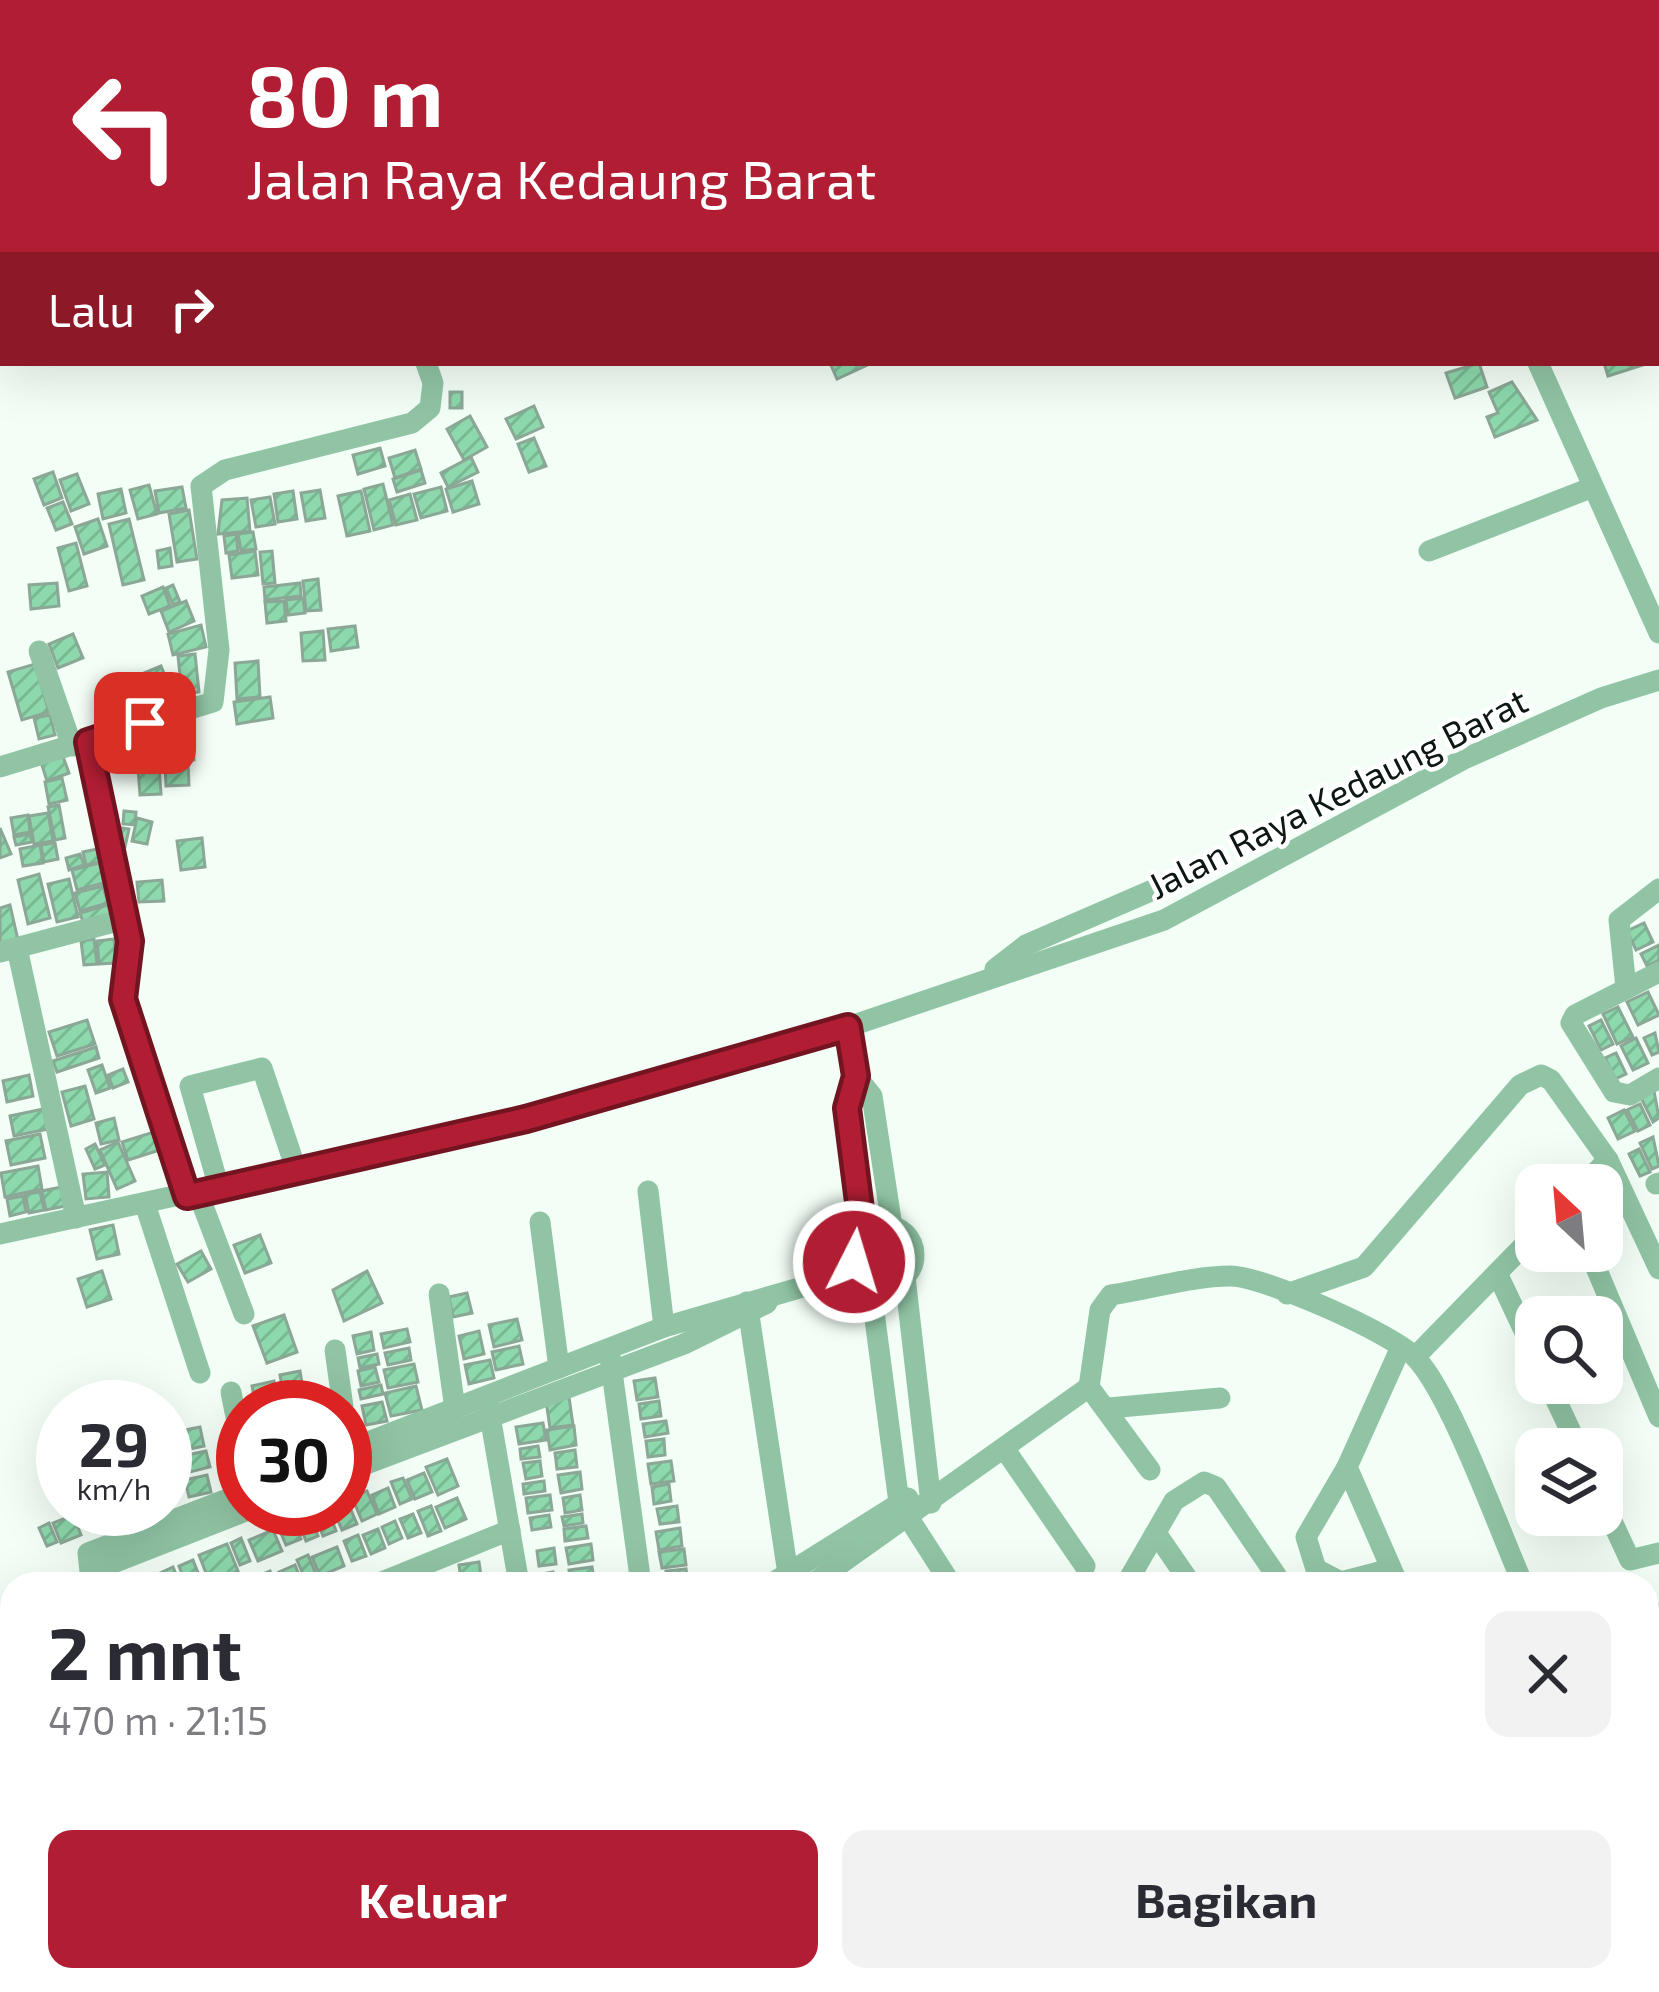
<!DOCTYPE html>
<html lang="id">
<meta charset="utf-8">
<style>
:root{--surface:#fff;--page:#f2f2f3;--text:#2b2b33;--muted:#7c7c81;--accent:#b11e33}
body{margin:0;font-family:"Exo 2",sans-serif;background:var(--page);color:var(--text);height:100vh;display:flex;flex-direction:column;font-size:45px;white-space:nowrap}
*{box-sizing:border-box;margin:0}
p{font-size:39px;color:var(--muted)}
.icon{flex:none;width:66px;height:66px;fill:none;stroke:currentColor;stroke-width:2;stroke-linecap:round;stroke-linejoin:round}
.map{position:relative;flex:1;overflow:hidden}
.details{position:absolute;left:0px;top:1572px;width:1659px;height:420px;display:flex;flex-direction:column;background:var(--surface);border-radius:36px 36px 0 0;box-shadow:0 12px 48px #0002}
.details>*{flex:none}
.guide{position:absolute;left:0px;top:0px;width:1659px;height:366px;box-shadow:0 12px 48px #0002;background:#b11e33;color:#fff;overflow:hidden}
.needle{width:78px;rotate:334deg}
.buttons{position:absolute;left:1515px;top:1164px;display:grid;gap:24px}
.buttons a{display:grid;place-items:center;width:108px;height:108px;border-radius:24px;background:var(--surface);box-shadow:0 12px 48px #0002;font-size:60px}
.speed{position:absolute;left:36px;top:1380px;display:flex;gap:24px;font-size:60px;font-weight:700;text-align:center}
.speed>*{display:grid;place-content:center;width:156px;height:156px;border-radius:50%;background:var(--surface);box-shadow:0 12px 48px #0002;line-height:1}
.speed small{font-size:30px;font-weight:400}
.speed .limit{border:18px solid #d22;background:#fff;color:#111}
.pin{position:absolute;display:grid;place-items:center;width:102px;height:102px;color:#fff;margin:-51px;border-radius:24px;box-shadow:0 6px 18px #0006}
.me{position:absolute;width:132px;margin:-66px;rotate:5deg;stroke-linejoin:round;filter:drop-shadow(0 0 9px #0008)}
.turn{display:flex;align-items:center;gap:42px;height:252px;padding:0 48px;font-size:54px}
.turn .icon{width:156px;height:156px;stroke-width:2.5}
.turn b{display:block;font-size:84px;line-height:102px}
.then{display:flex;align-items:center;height:114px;padding:0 48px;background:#0003;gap:24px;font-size:45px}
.round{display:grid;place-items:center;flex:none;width:126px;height:126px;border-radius:24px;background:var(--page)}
.head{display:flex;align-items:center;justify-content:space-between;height:204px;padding:0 48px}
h1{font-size:72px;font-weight:700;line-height:90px}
.primary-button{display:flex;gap:24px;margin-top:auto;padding:24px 48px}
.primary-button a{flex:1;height:138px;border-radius:24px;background:var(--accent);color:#fff;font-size:48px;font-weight:700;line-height:138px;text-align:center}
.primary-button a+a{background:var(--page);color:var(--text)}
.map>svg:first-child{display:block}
</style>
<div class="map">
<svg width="1659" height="1992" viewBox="0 0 1659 1992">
<defs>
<pattern id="building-hatch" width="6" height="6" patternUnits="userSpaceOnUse" patternTransform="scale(3)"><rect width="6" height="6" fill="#8dd8ac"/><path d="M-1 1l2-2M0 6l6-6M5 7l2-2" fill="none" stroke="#78b993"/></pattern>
</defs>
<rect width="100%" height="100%" fill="#f2fef6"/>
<g fill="url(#building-hatch)" stroke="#8ba796" stroke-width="3">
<polygon points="830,363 872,363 837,379"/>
<polygon points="1479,363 1487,387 1455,398 1446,373"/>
<polygon points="1604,363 1643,363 1643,365 1608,376"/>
<polygon points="1512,382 1537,420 1495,437 1487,417 1498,413 1489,392"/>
<rect x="450" y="392" width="12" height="16"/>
<polygon points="534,406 543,427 516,439 506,419"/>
<polygon points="470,416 487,447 464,460 447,429"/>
<polygon points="534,438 546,466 529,472 518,444"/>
<polygon points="380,448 385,466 358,474 353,455"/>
<polygon points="415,450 421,469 395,478 389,458"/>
<polygon points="471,457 478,472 448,487 441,473"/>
<polygon points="421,470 425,483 397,492 393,479"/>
<polygon points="53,472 62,498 44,505 34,479"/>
<polygon points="77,474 89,504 71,511 60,480"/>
<polygon points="472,481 479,504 453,512 446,489"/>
<polygon points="383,484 393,525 374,530 364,489"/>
<polygon points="149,485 157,514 138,519 130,490"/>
<polygon points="182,487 186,508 159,513 155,491"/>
<polygon points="441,487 447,511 421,518 414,494"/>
<polygon points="121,489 126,513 103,519 98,494"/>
<polygon points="320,490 325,518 306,521 301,493"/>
<polygon points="293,491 297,519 278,522 274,494"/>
<polygon points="361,491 370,531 347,536 338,496"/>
<polygon points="410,494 417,520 396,525 389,500"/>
<polygon points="270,497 275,524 256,527 251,500"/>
<polygon points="247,498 250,531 218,534 222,500"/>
<polygon points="63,502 72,524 56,530 47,508"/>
<polygon points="189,510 197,559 177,562 169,514"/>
<polygon points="98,519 107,546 84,554 75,527"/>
<polygon points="129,519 144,580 123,585 109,524"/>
<polygon points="253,532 256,549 241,551 238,534"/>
<polygon points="236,534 238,551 226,553 224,536"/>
<polygon points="76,543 87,586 69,591 58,548"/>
<polygon points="170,548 172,566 159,568 157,551"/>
<polygon points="255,551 258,575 232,578 229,555"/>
<polygon points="272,551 275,583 263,584 260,552"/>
<polygon points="318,579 321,610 306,611 303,581"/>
<polygon points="57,583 59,606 31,609 29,585"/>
<polygon points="300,583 301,596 265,600 264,587"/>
<polygon points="173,585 180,602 173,605 166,588"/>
<polygon points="163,587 170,606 149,614 142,596"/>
<polygon points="303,598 305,613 288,615 286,600"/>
<polygon points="186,601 194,621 169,632 161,611"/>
<polygon points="284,601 286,621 267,623 265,602"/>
<polygon points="201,625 206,647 173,655 168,634"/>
<polygon points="355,626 358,647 331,651 328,629"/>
<polygon points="323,631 325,660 303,661 301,633"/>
<polygon points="73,634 83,658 58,668 49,644"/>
<polygon points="195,654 199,692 182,694 178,656"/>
<polygon points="258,661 260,697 237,699 235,663"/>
<polygon points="35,664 49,712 22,720 8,672"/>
<polygon points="161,666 176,702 154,711 139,675"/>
<polygon points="270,697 273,718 237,724 234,702"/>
<polygon points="50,715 55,735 39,739 34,718"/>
<polygon points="192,734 194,760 175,762 173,735"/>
<polygon points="163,736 171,736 173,762 164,762"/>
<polygon points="61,751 69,773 47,781 40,759"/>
<polygon points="188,763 189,785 166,786 165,765"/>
<polygon points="159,766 161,794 140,795 138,768"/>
<polygon points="62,778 67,800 49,804 45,782"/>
<polygon points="59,805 65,838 55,840 48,807"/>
<polygon points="124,811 136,812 135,825 123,824"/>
<polygon points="48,813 53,841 34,844 29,816"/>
<polygon points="28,815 30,832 14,835 11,818"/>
<polygon points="137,818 152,822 147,844 132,841"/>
<polygon points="116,827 129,829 125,847 113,845"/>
<polygon points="0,828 11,854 0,858"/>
<polygon points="30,834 32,842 16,845 14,837"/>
<polygon points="202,838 205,867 181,870 177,841"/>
<polygon points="55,843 58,859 44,862 41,845"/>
<polygon points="40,845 43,863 23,866 20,849"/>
<polygon points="97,849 99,862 86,865 83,852"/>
<polygon points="80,854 84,865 69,870 66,858"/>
<polygon points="99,863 104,883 77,890 72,870"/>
<polygon points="39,874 50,918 28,924 18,880"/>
<polygon points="69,879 78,917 57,922 48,884"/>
<polygon points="162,880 164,901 139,902 137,882"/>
<polygon points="103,886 108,903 80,911 75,893"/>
<polygon points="10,905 18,940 0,944 0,908"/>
<polygon points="108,905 112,917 84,925 80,913"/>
<polygon points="1644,923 1653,942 1636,950 1627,931"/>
<polygon points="94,939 97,964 84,965 81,941"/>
<polygon points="114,939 116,963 99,964 97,941"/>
<polygon points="1659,945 1659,960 1647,966 1641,954"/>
<polygon points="1648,992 1659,1015 1638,1025 1627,1002"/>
<polygon points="1618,1007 1633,1037 1617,1044 1603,1014"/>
<polygon points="87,1020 95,1044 57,1056 49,1032"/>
<polygon points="1601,1020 1613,1044 1601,1050 1589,1026"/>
<polygon points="1655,1033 1659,1052 1652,1055 1644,1038"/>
<polygon points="1636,1038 1648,1063 1633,1070 1621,1046"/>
<polygon points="96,1047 99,1058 57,1072 53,1061"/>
<polygon points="1616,1053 1626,1074 1615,1079 1605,1058"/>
<polygon points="102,1065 110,1088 96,1093 88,1070"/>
<polygon points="123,1069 128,1082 113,1088 108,1075"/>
<polygon points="29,1075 33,1096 7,1102 3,1081"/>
<polygon points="85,1086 94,1119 71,1126 62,1092"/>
<polygon points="1654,1091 1659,1118 1653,1122 1641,1098"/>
<polygon points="1640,1104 1650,1125 1638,1131 1627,1110"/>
<polygon points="43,1109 48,1129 14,1136 10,1116"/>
<polygon points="1624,1110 1635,1131 1618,1139 1608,1118"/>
<polygon points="114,1118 119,1140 101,1144 96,1123"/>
<polygon points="160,1130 166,1148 128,1160 122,1142"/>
<polygon points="40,1134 45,1158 11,1165 6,1141"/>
<polygon points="1653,1137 1659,1166 1652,1169 1640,1143"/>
<polygon points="118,1142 135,1181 117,1189 100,1150"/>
<polygon points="95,1144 105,1165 95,1169 86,1149"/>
<polygon points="1639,1149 1650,1172 1640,1176 1629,1154"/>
<polygon points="38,1166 42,1189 5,1197 1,1173"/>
<polygon points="107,1172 109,1197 86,1199 83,1174"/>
<polygon points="61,1187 65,1206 46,1210 42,1191"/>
<polygon points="40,1192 44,1210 29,1213 25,1194"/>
<polygon points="23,1196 26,1212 10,1216 7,1199"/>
<polygon points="113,1225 119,1254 97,1259 90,1230"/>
<polygon points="260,1235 271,1263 245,1273 234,1245"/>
<polygon points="201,1251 211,1269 188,1282 177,1264"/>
<polygon points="102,1271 111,1299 87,1307 78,1279"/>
<polygon points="367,1271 382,1303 344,1321 333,1290"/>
<polygon points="467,1293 472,1313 453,1317 449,1297"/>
<polygon points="284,1315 297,1352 267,1363 253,1326"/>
<polygon points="517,1319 522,1340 494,1347 489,1325"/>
<polygon points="407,1329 410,1342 384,1348 381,1334"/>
<polygon points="479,1331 484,1354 464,1359 459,1336"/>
<polygon points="371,1332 374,1350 357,1354 353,1336"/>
<polygon points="519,1346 523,1364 496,1370 492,1352"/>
<polygon points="409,1348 411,1360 388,1365 385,1353"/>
<polygon points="377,1354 379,1364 360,1368 358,1358"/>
<polygon points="490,1360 494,1378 469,1384 465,1365"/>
<polygon points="414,1364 418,1382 388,1388 384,1370"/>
<polygon points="375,1367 379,1382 361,1386 358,1371"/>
<polygon points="300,1371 302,1383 282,1387 280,1375"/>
<polygon points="655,1378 658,1397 637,1400 634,1381"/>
<polygon points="274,1381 279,1404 256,1407 252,1386"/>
<polygon points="381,1385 383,1394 361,1399 359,1390"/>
<polygon points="416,1386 422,1410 391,1416 385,1393"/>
<polygon points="302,1388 307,1407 281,1407 278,1393"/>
<polygon points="569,1397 573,1425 550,1428 546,1401"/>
<polygon points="659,1401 661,1416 641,1419 639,1404"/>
<polygon points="382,1402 387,1421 366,1425 362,1406"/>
<polygon points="666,1421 668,1433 645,1437 643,1424"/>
<polygon points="543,1423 546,1440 519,1444 516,1427"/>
<polygon points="170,1424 174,1443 165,1445 165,1425"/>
<polygon points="574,1426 576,1445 550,1450 547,1430"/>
<polygon points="200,1427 204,1446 185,1450 180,1431"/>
<polygon points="664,1439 665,1455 648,1457 646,1441"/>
<polygon points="175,1446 179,1463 165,1466 165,1448"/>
<polygon points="538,1446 540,1457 521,1459 520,1449"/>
<polygon points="575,1450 577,1467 557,1469 555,1453"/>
<polygon points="206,1451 210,1467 186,1473 182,1456"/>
<polygon points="447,1459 458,1486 438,1495 426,1467"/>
<polygon points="540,1461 542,1476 526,1479 523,1463"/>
<polygon points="671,1461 674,1481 651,1484 648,1464"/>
<polygon points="175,1472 179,1492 165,1495 165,1474"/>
<polygon points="580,1472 582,1489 561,1493 558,1475"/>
<polygon points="424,1473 432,1492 415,1499 407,1480"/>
<polygon points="207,1475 211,1492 189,1497 185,1480"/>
<polygon points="403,1478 412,1499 400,1504 391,1482"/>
<polygon points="544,1481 545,1491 524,1494 523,1484"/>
<polygon points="669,1484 671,1501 654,1504 652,1487"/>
<polygon points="388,1488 395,1507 379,1514 372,1495"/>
<polygon points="367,1491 377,1514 362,1521 352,1497"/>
<polygon points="550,1495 552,1510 528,1513 526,1498"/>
<polygon points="580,1495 582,1510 565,1513 563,1498"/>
<polygon points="457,1498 466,1519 445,1528 436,1507"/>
<polygon points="348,1503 357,1524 342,1530 333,1509 345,1509"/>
<polygon points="431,1506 441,1531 428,1536 418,1511"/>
<polygon points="677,1506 679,1522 660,1524 657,1509"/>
<polygon points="88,1509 108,1509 110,1518 91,1522"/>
<polygon points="328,1509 336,1531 323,1536 314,1513"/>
<polygon points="413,1514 421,1533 408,1538 400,1519"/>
<polygon points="582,1514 583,1523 564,1526 562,1517"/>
<polygon points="73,1515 81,1535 61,1543 53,1523"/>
<polygon points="549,1515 551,1527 532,1530 530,1518"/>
<polygon points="310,1516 318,1536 306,1541 298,1521"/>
<polygon points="292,1518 301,1539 286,1545 277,1524"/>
<polygon points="395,1521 402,1538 389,1544 382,1527"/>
<polygon points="49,1523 57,1542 47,1546 39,1528"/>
<polygon points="586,1526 588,1538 565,1541 564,1529"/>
<polygon points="680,1528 682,1546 659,1550 656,1532"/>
<polygon points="378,1529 385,1548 371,1554 363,1535"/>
<polygon points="273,1530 282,1551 258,1561 249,1540"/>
<polygon points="358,1535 366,1556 352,1561 344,1541"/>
<polygon points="241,1538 250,1561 240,1565 231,1543"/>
<polygon points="227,1544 238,1571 210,1583 199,1555"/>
<polygon points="591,1544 593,1560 569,1564 566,1548"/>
<polygon points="337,1547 344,1566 320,1576 312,1557"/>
<polygon points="554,1548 556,1564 539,1566 537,1551"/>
<polygon points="684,1549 686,1565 662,1568 659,1552"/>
<polygon points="308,1555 318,1579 307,1584 297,1560"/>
<polygon points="193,1560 202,1583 186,1584 179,1566"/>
<polygon points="479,1562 481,1576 461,1579 459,1565"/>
<polygon points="295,1565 301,1580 284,1584 279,1572"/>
<polygon points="173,1567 180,1584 160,1584 156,1575"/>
<polygon points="592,1567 594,1579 571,1583 569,1570"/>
<polygon points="686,1569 688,1584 668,1584 666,1571"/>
<polygon points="270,1571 275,1584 259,1584 256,1577"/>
<polygon points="553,1572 555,1584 537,1584 536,1575"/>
<polygon points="1651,1970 1659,1992 1622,1992 1618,1983 1647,1980"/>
<polygon points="630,1980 632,1985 614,1992 610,1985"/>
</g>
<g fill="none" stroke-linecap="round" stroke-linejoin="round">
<g stroke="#90c4a4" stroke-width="21">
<polyline points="290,0 292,3"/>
<polyline points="1341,0 1342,3"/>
<polyline points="1618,0 1621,3"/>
<polyline points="841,3 845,0"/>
<polyline points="1199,3 1203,0"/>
<polyline points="1452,3 1457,0"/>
<polyline points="1656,50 1659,54"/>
<polyline points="1656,238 1659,235"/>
<polyline points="1656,310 1659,316"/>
<polyline points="1538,363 1659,633"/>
<polyline points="1429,551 1593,487"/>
<polyline points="39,651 72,746"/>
<polyline points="88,742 130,941 123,999 187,1196"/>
<polyline points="0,767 213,702 219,650 201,486 225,470 412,423 430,408 433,383 426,363"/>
<polyline points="17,948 76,1218"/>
<polyline points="0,952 125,919"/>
<polyline points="995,969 1026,945 1192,873"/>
<polyline points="1659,972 1575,1015 1571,1023 1614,1092 1630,1095 1659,1078"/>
<polyline points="1626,988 1619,920 1659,889"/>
<polyline points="848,1027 856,1076 847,1108 863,1233"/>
<polyline points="856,1076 872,1096 892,1226"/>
<polyline points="1656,1184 1659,1183"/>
<polyline points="1583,1185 1608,1160"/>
<polyline points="219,1188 190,1086 262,1068 297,1172"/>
<polyline points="648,1191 664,1327"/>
<polyline points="198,1193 244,1314"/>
<polyline points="145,1204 200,1373"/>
<polyline points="540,1222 559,1368"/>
<circle cx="884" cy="1255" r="30"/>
<polyline points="0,1234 527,1119 848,1027 1164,920 1464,759 1601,698 1659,680"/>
<polyline points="1589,1251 1659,1417"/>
<polyline points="1497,1273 1536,1356"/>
<polyline points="905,1277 931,1503"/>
<polyline points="870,1281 899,1503 951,1584"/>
<polyline points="439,1294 455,1409"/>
<polyline points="1287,1294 1364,1267 1520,1085 1541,1075 1551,1080 1608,1160 1659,1269"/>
<polyline points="747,1302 788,1574"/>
<polyline points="335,1350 343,1407"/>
<polyline points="610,1357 641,1584"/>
<polyline points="1415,1357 1536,1233"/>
<polyline points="1548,1383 1579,1449"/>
<polyline points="231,1392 243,1452"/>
<polyline points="488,1404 519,1584"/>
<polyline points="1109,1408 1220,1398"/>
<polyline points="345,1425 348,1450"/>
<polyline points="1004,1448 1085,1566"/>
<polyline points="345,1451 664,1327 858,1271"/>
<polyline points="1347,1467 1306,1537 1316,1569 1341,1582 1391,1569"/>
<path d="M1150,1470l-61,-83 11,-77 11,-15c39,-6 81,-19 120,-19 32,0 163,58 185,82 37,41 82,170 107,226"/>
<polyline points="345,1472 684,1344 767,1303"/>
<polyline points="243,1493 88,1553 90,1572 251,1509"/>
<polyline points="1602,1500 1630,1560 1659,1553"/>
<polyline points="1156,1533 1191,1584"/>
<polyline points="377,1584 510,1530"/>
<polyline points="771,1584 908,1498"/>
<polyline points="812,1584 1089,1387"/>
<polyline points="1126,1584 1174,1501 1204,1482 1216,1487 1282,1584"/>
<polyline points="1398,1584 1347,1467 1401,1347"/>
<polyline points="1647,1602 1659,1631"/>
<polyline points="1647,1815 1659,1811"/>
<polyline points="0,1827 12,1862"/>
<polyline points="1647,1935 1659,1930"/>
<polyline points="1651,1955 1659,1975"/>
<polyline points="63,1980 70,1992"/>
<polyline points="284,1980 289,1992"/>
<polyline points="590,1980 594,1992"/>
<polyline points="715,1980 719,1992"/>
<polyline points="1199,1980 1203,1992"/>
<polyline points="1296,1980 1300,1992"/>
<polyline points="1534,1980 1539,1992"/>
<polyline points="1401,1990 1401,1992"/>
<polyline points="478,1992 510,1980"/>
<polyline points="1568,1992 1595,1980"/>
</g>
</g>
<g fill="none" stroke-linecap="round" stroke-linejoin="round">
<defs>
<polyline id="route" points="145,723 88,742 130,941 123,999 187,1196 526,1119 848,1027 856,1076 847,1108 863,1233 854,1262"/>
</defs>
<use href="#route" stroke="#731421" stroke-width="30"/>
<use href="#route" stroke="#b11e33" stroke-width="21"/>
</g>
<g text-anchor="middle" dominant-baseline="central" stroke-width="9" stroke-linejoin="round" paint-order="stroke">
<g font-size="36" fill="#0d1812" stroke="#fff">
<text transform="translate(1337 792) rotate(-27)">Jalan Raya Kedaung Barat</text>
</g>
</g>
</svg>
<div class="buttons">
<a><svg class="needle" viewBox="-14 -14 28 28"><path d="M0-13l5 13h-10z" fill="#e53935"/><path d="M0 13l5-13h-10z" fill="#7c7c81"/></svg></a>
<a><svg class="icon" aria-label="search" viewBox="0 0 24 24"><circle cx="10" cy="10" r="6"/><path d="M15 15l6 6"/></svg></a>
<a><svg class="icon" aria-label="layers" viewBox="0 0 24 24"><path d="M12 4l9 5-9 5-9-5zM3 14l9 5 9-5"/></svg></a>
</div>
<div class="speed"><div>29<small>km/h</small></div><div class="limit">30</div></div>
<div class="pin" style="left:145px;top:723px;background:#d93025"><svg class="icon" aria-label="arrive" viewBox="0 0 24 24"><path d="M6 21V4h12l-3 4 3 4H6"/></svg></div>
<svg class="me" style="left:854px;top:1262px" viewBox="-20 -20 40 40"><circle r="17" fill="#b11e33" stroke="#fff" stroke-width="3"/><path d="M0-11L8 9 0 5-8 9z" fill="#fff"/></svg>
<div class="guide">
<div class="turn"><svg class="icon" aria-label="left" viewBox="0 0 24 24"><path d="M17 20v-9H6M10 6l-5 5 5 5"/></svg><div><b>80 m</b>Jalan Raya Kedaung Barat</div></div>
<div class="then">Lalu<svg class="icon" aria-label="right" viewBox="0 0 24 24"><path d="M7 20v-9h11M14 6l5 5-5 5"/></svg></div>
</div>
<section class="details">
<div class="head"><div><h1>2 mnt</h1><p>470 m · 21:15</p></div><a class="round"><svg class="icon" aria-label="close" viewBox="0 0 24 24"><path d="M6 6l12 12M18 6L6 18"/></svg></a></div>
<div class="primary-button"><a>Keluar</a><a>Bagikan</a></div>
</section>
</div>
